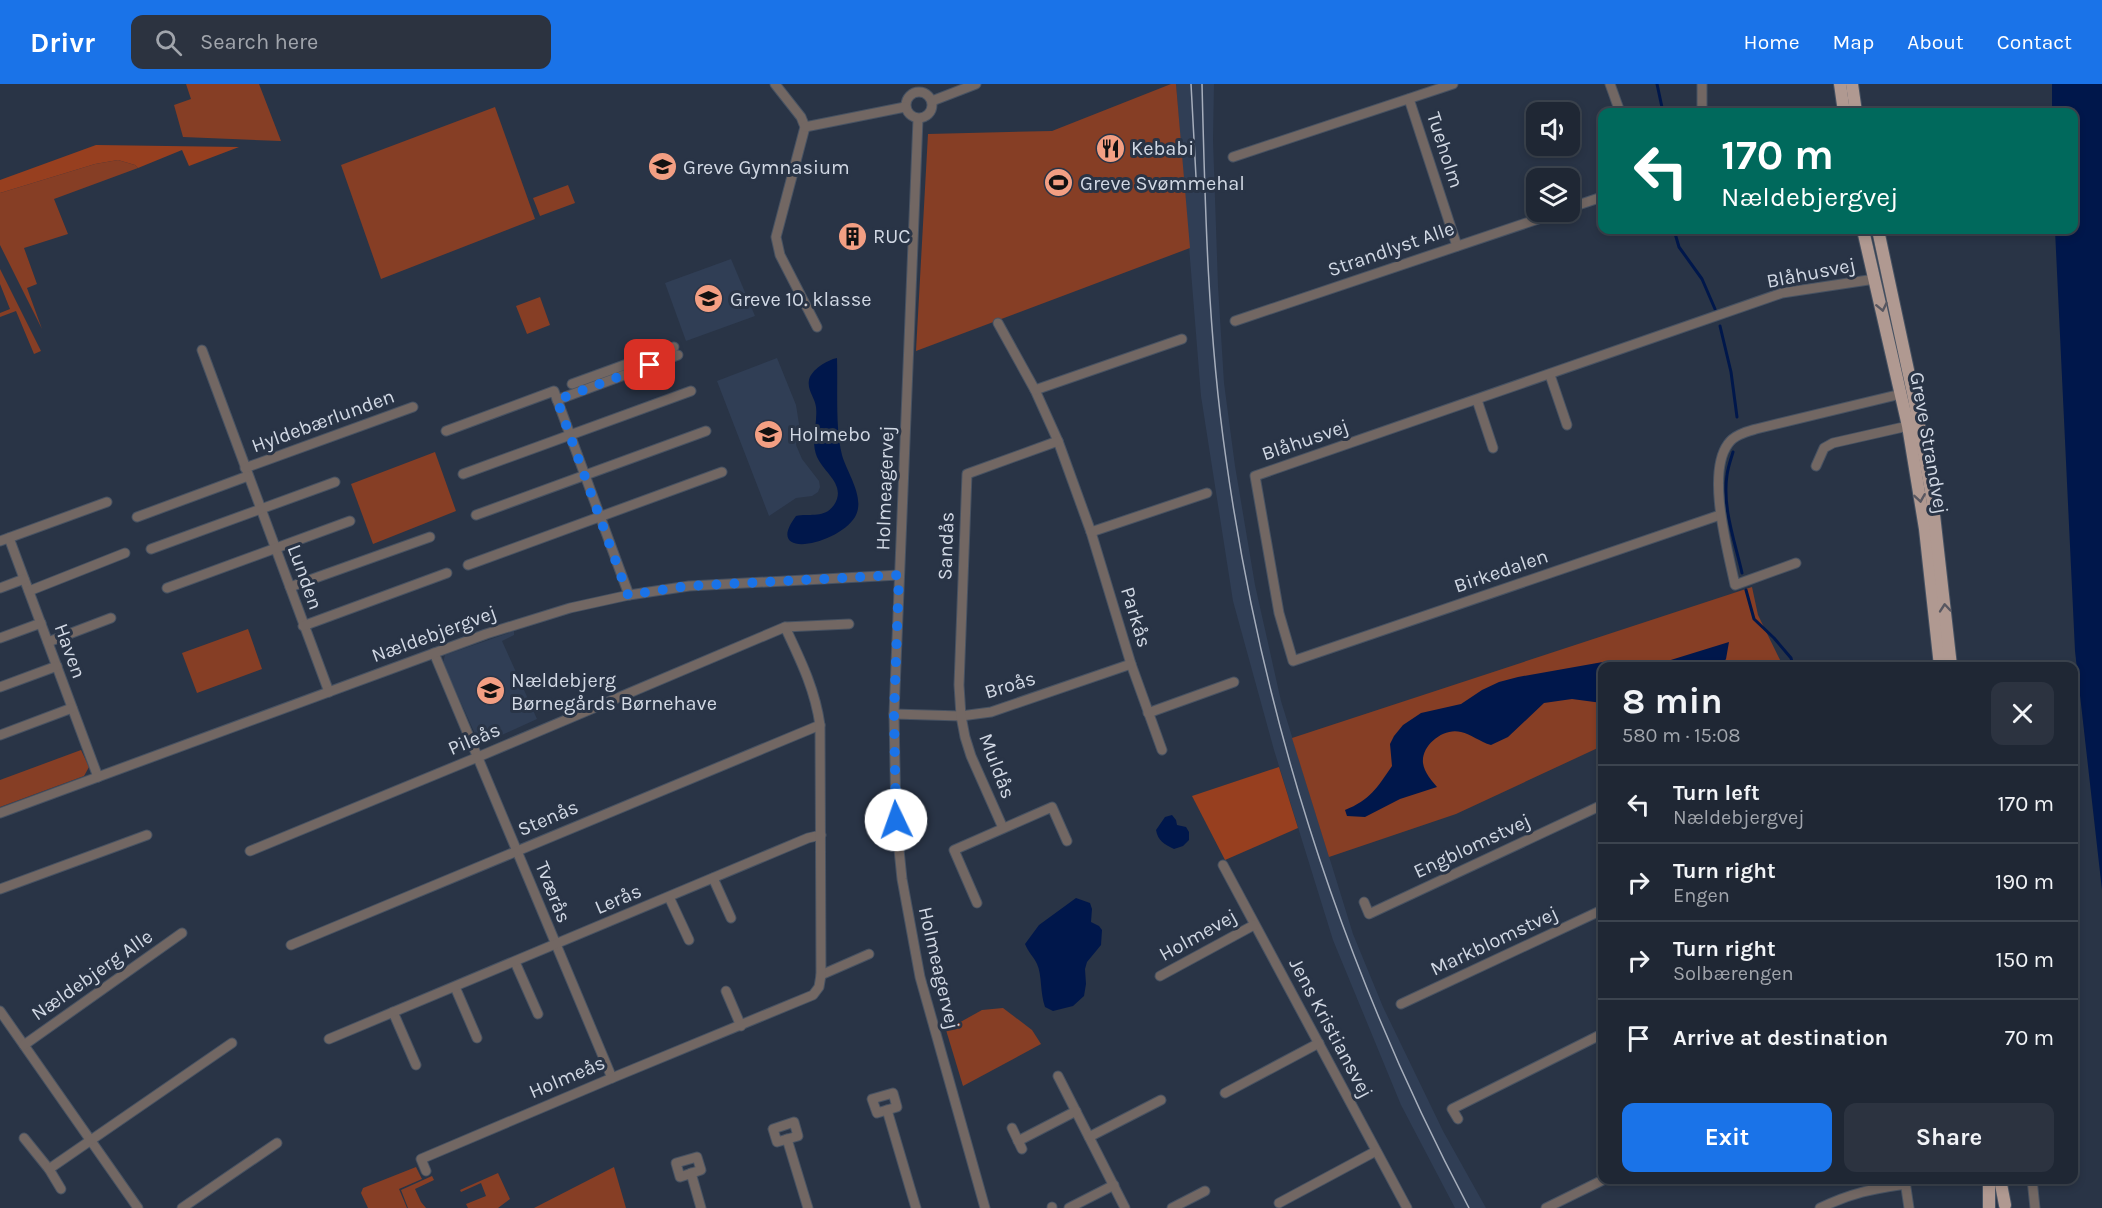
<!DOCTYPE html>
<meta charset="utf-8">
<style>
:root{--surface:#1f2734;--page:#2c3340;--text:#f1f3f6;--muted:#a1a5ac;--line:#3c444f;--accent:#1a73e8}
body{margin:0;font-family:Karla,sans-serif;background:var(--page);color:var(--text);height:100vh;display:flex;flex-direction:column;font-size:22px;white-space:nowrap}
*{box-sizing:border-box;margin:0}
p{font-size:20px;color:var(--muted)}
.icon{flex:none;width:33px;height:33px;fill:none;stroke:currentColor;stroke-width:2;stroke-linecap:round;stroke-linejoin:round}
.map{position:relative;flex:1;overflow:hidden}
.panel{position:absolute;left:1598px;top:578px;width:480px;height:522px;display:flex;flex-direction:column;background:var(--surface);border-radius:12px;box-shadow:0 3px 9px #0003,0 0 0 2px var(--line)}
.panel>*{flex:none}
.guide{position:absolute;left:1598px;top:24px;width:480px;height:126px;border-radius:12px;box-shadow:0 3px 9px #0003,0 0 0 2px var(--line);background:#00695c;color:#fff;overflow:hidden}
.tools{position:absolute;left:1526px;top:18px;display:grid;gap:12px}
.tools a{display:grid;place-items:center;width:54px;height:54px;border-radius:12px;background:var(--surface);box-shadow:0 3px 9px #0003,0 0 0 2px var(--line);font-size:30px}
.pin{position:absolute;display:grid;place-items:center;width:51px;height:51px;color:#fff;margin:-26px;border-radius:12px;box-shadow:0 3px 9px #0006}
.me{position:absolute;width:66px;margin:-33px;rotate:357deg;stroke-linejoin:round;filter:drop-shadow(0 0 4px #0008)}
.turn{display:flex;align-items:center;gap:21px;height:126px;padding:0 24px;font-size:27px}
.turn .icon{width:78px;height:78px;stroke-width:2.5}
.turn b{display:block;font-size:42px;line-height:51px}
.round{display:grid;place-items:center;flex:none;width:63px;height:63px;border-radius:12px;background:var(--page)}
.head{display:flex;align-items:center;justify-content:space-between;height:102px;padding:0 24px}
h1{font-size:36px;font-weight:700;line-height:45px}
.primary-button{display:flex;gap:12px;margin-top:auto;padding:12px 24px}
.primary-button a{flex:1;height:69px;border-radius:12px;background:var(--accent);color:#fff;font-size:24px;font-weight:700;line-height:69px;text-align:center}
.primary-button a+a{background:var(--page);color:var(--text)}
ul{padding:0;list-style:none}
li{display:flex;align-items:center;gap:18px;height:78px;padding:0 24px;border-top:2px solid var(--line)}
li div{flex:1}
li b{display:block;font-size:22px}
li em{font-style:normal}
header{display:flex;align-items:center;gap:36px;box-sizing:border-box;height:84px;padding:0 30px;background:var(--accent);color:#fff}
header strong{font-size:28px}
nav{display:flex;gap:33px;margin-inline-start:auto;font-size:21px}
.search{width:420px;height:54px;background:var(--page);display:flex;align-items:center;gap:15px;box-sizing:border-box;padding:0 21px;border-radius:12px;color:var(--muted);font-size:22px}
.map>svg:first-child{display:block}
</style>
<header>
<strong>Drivr</strong>
<div class="search"><svg class="icon" aria-label="search" viewBox="0 0 24 24"><circle cx="10" cy="10" r="6"/><path d="M15 15l6 6"/></svg>Search here</div>
<nav><a>Home</a><a>Map</a><a>About</a><a>Contact</a></nav>
</header>
<div class="map">
<svg width="2102" height="1124" viewBox="0 0 2102 1124">
<rect width="100%" height="100%" fill="#293446"/>
<g fill="#303e55">
<polygon points="1176,0 1214,0 1213,56 1218,202 1224,299 1235,382 1255,501 1281,617 1353,850 1383,923 1443,1047 1486,1124 1455,1124 1401,1021 1333,856 1274,666 1233,517 1201,312"/>
<polygon points="731,175 755,232 686,257 665,199"/>
<polygon points="777,274 796,321 799,340 796,361 802,375 819,397 820,403 818,408 812,412 796,414 769,432 717,297"/>
<polygon points="514,547 514,551 502,557 537,635 480,661 443,579 445,571"/>
</g>
<g fill="#863e25">
<polygon points="186,0 259,0 281,57 183,53 174,21 191,15"/>
<polygon points="1171,0 1176,0 1190,164 916,267 928,50 1052,47"/>
<polygon points="495,23 535,135 381,195 341,81"/>
<polygon points="118,76 135,81 138,84 54,115 68,150 24,164 37,200 27,204 42,245 0,161 0,109 95,80"/>
<polygon points="568,101 575,119 540,132 533,114"/>
<polygon points="0,185 41,267 34,270 16,227 0,233 0,229 10,225 0,200"/>
<polygon points="540,213 550,241 527,250 516,222"/>
<polygon points="435,368 456,427 373,460 351,400"/>
<polygon points="1752,503 1758,531 1782,580 1777,582 1602,582 1602,662 1456,730 1329,773 1292,654"/>
<polygon points="248,545 262,585 197,609 182,569"/>
<polygon points="81,666 89,683 84,692 0,723 0,696"/>
<polygon points="1003,924 1032,946 1041,960 963,1002 946,946 982,926"/>
<polygon points="416,1083 422,1095 399,1105 407,1124 368,1124 361,1109 363,1104"/>
<polygon points="614,1083 626,1124 534,1124"/>
<polygon points="498,1089 510,1115 498,1124 468,1124 466,1120 486,1112 481,1099 461,1108 460,1106"/>
<polygon points="432,1092 434,1096 415,1105 421,1118 426,1124 408,1124 401,1106"/>
</g>
<g fill="#973f1f">
<polygon points="96,61 239,63 189,82 182,66 138,84 135,81 118,76 95,80 0,109 0,96"/>
<polygon points="1279,683 1298,744 1225,776 1192,712"/>
</g>
<g fill="#00174b">
<polygon points="2052,0 2102,0 2102,806 2075,567 2055,146 2073,146 2073,28 2052,28"/>
<path d="M837,274c1,29 -2,70 5,97 5,18 24,43 13,62 -17,28 -93,44 -59,-1 14,-3 28,3 38,-11 13,-20 -10,-32 -17,-48 -7,-17 1,-33 -1,-50 -1,-9 -9,-17 -7,-27 2,-10 18,-20 28,-22z"/>
<path d="M1729,558l-3,17 -5,7h-119v37l-30,-4 -28,4 -36,34 -17,8c-11,-3 -20,-11 -30,-13 -17,-5 -40,13 -38,31 1,9 9,18 14,24l-37,12 -35,18 -18,-1 -2,-6c25,-10 32,-22 47,-44l-2,-22 4,-8 9,-11 18,-12 40,-9 21,-14 17,-8 19,-5 96,-17 33,4 14,-1z"/>
<path d="M1172,731l4,5 1,5 9,2 3,5v8l-6,6 -9,3c-10,-5 -16,-8 -18,-19l9,-13z"/>
<path d="M1076,814l14,5 2,6 -1,13 8,4 3,4 -1,15 -14,17 -2,7 1,15 -2,12 -11,10 -20,5 -8,-4c-5,-14 -3,-33 -8,-43 -3,-7 -9,-12 -12,-20l14,-19z"/>
</g>
<g fill="none" stroke-linecap="round" stroke-linejoin="round">
<g stroke="#00174b" stroke-width="3">
<polyline points="1657,0 1663,28"/>
<polyline points="1674,146 1679,163 1702,195 1715,225"/>
<polyline points="1720,242 1731,288 1737,333"/>
<path d="M1733,368c-2,7 -5,15 -6,23 -5,32 8,67 15,98"/>
<polyline points="1746,506 1754,535 1774,554 1791,574 1793,582"/>
</g>
<defs>
<g id="minor">
<polyline points="775,0 801,33 805,43 776,153 780,171 817,243"/>
<polyline points="1610,0 1620,28"/>
<polyline points="1702,0 1702,28"/>
<circle cx="919" cy="21" r="13"/>
<polyline points="1409,15 1457,162"/>
<polyline points="932,17 976,0"/>
<polyline points="918,35 894,630 896,736 902,795 920,893 985,1124"/>
<polyline points="805,43 905,23"/>
<polyline points="1233,73 1453,0"/>
<polyline points="1569,124 1602,113"/>
<polyline points="1235,237 1559,128"/>
<polyline points="998,239 1035,306 1058,357 1091,448 1131,580 1162,666"/>
<polyline points="202,266 329,608"/>
<polyline points="1550,291 1567,341"/>
<polyline points="572,300 674,263"/>
<polyline points="1035,306 1182,255"/>
<polyline points="557,316 678,271"/>
<polyline points="1477,316 1493,364"/>
<polyline points="446,347 554,307 629,511"/>
<polyline points="1816,382 1824,364 1833,359 1908,342"/>
<polyline points="245,384 413,323"/>
<polyline points="463,390 691,307"/>
<polyline points="476,431 706,347"/>
<polyline points="1720,431 1293,577 1279,529 1255,392 1782,209 1875,195"/>
<polyline points="137,433 248,392"/>
<polyline points="1091,448 1207,409"/>
<polyline points="9,454 98,693"/>
<polyline points="0,457 107,418"/>
<polyline points="151,465 335,398"/>
<path d="M1796,479l-61,22c-7,-34 -29,-111 -7,-141 6,-9 18,-12 28,-15l145,-35"/>
<polyline points="468,481 722,388"/>
<polyline points="290,503 430,453"/>
<polyline points="0,504 24,495"/>
<polyline points="167,504 350,437"/>
<polyline points="29,507 125,469"/>
<polyline points="303,542 447,489"/>
<polyline points="0,554 41,539"/>
<polyline points="48,558 111,534"/>
<polyline points="434,569 612,994"/>
<polyline points="0,603 57,582"/>
<polyline points="1148,629 1234,598"/>
<polyline points="894,630 961,632 991,628 1131,580"/>
<polyline points="0,651 72,624"/>
<polyline points="0,729 486,550 570,524 629,511 689,502 899,491"/>
<polyline points="1003,744 971,672 965,653 961,632 959,601 967,390 1058,357"/>
<polyline points="250,767 478,673 785,543 849,540"/>
<polyline points="1223,781 1407,1124"/>
<polyline points="713,794 731,834"/>
<polyline points="0,805 147,751"/>
<polyline points="669,813 689,856"/>
<polyline points="1364,818 1369,830 1602,721"/>
<polyline points="977,819 954,766 1052,723 1067,757"/>
<polyline points="291,861 820,641"/>
<polyline points="515,878 538,930"/>
<polyline points="821,891 869,870"/>
<polyline points="1160,892 1254,841"/>
<polyline points="455,903 477,954"/>
<polyline points="726,907 741,942"/>
<polyline points="1401,920 1602,826"/>
<polyline points="0,927 138,1124"/>
<polyline points="393,928 416,981"/>
<polyline points="329,955 808,754 821,751"/>
<polyline points="24,961 182,849"/>
<polyline points="1058,992 1125,1124"/>
<polygon points="893,1009 897,1023 877,1029 872,1015"/>
<polyline points="1225,1009 1319,959"/>
<polyline points="887,1026 916,1124"/>
<polyline points="1458,1035 1452,1025 1602,950"/>
<polygon points="794,1038 798,1052 777,1058 773,1045"/>
<polyline points="1012,1044 1022,1065"/>
<polyline points="1089,1053 1161,1016"/>
<polyline points="24,1054 49,1085 61,1105"/>
<polyline points="787,1055 808,1124"/>
<polyline points="1018,1057 1076,1027"/>
<polygon points="697,1073 701,1086 680,1093 676,1079"/>
<polyline points="49,1085 232,959"/>
<path d="M426,1087l-5,-12 191,-81 201,-83 6,-8 2,-12 -1,-250c-5,-36 -20,-66 -35,-98"/>
<polyline points="691,1089 701,1124"/>
<polyline points="2032,1095 2035,1124"/>
<polyline points="1905,1097 1909,1124"/>
<polyline points="1279,1119 1376,1067"/>
<polyline points="1052,1123 1052,1124"/>
<polyline points="182,1124 277,1059"/>
<polyline points="1069,1124 1114,1101"/>
<polyline points="1172,1124 1205,1107"/>
<polyline points="1546,1124 1605,1095"/>
<path d="M1820,1124c31,-15 52,-19 86,-24"/>
</g>
<g id="major">
<polyline points="1840,0 1844,28"/>
<polyline points="1852,0 1856,28"/>
<polyline points="1863,146 1908,342 1925,445 1940,582"/>
<polyline points="1878,146 1914,314 1932,413 1951,582"/>
<polyline points="1989,1095 1989,1123"/>
<polyline points="2000,1095 2005,1121"/>
</g>
</defs>
<use href="#minor" stroke="#475262" stroke-width="11"/>
<use href="#major" stroke="#475262" stroke-width="14"/>
<use href="#minor" stroke="#726763" stroke-width="9"/>
<use href="#major" stroke="#b09991" stroke-width="12"/>
<g stroke="#a6aebc" stroke-width="1.5">
<polyline points="1191,0 1196,93"/>
<path d="M1202,0c3,125 6,250 24,375 37,262 119,515 243,749"/>
</g>
</g>
<defs><path id="oneway-chevron" d="M-2-3.5L2.5 0L-2 3.5" fill="none" stroke-width="1.6" stroke-linecap="round" stroke-linejoin="round" transform="scale(1.5)"/></defs>
<g stroke="#585760">
<use href="#oneway-chevron" transform="translate(1882 223) rotate(78)"/>
<use href="#oneway-chevron" transform="translate(1920 414) rotate(81)"/>
<use href="#oneway-chevron" transform="translate(1945 524) rotate(-95)"/>
</g>
<g fill="none" stroke-linecap="round" stroke-linejoin="round">
<polyline stroke="#1a73e8" stroke-width="10" stroke-dasharray="0 18" points="650,281 557,316 628,511 688,502 899,491 894,630 896,736"/>
</g>
<defs>
<symbol id="restaurant-disc" viewBox="-11 -11 22 22"><circle r="9.5" fill="#f39f83" stroke="#293446"/><path d="M-5-6h1v4h1v-4h1v4h1v-4h1v5L-1.5 .5V6h-2V.5L-5-1ZM5-6V6H3V1.5H1.5Q1.5-4 5-6Z" fill="#111"/></symbol>
<symbol id="school-disc" viewBox="-11 -11 22 22"><circle r="9.5" fill="#f39f83" stroke="#293446"/><path d="M0-5L7-2L0 1L-7-2ZM-4 1L0 2.5L4 1V4Q0 6-4 4Z" fill="#111"/></symbol>
<symbol id="stadium-disc" viewBox="-11 -11 22 22"><circle r="9.5" fill="#f39f83" stroke="#293446"/><path d="M0-5a6.5 5 0 1 0 0 10a6.5 5 0 1 0 0-10ZM-3.5-1.8h7v3.6h-7Z" fill="#111"/></symbol>
<symbol id="building-disc" viewBox="-11 -11 22 22"><circle r="9.5" fill="#f39f83" stroke="#293446"/><path d="M-4-6H4V6H1V3H-1V6H-4ZM-2.5-4.3h1.7v1.8h-1.7ZM.8-4.3h1.7v1.8H.8ZM-2.5-1h1.7V.8h-1.7ZM.8-1h1.7V.8H.8Z" fill="#111"/></symbol>
</defs>
<g fill-rule="evenodd">
<use href="#restaurant-disc" x="1094" y="48" width="33" height="33"/>
<use href="#school-disc" x="646" y="66" width="33" height="33"/>
<use href="#stadium-disc" x="1042" y="82" width="33" height="33"/>
<use href="#building-disc" x="836" y="136" width="33" height="33"/>
<use href="#school-disc" x="692" y="198" width="33" height="33"/>
<use href="#school-disc" x="752" y="334" width="33" height="33"/>
<use href="#school-disc" x="474" y="590" width="33" height="33"/>
</g>
<g text-anchor="middle" dominant-baseline="central" stroke-width="6" stroke-linejoin="round" paint-order="stroke">
<g font-size="20" fill="#d1d8e4" stroke="#293446" text-anchor="start">
<text x="1131" y="64">Kebabi</text>
<text x="683" y="83">Greve Gymnasium</text>
<text x="1080" y="99">Greve Svømmehal</text>
<text x="873" y="152">RUC</text>
<text x="730" y="215">Greve 10. klasse</text>
<text x="789" y="350">Holmebo</text>
<text x="511" y="596">Nældebjerg<tspan x="511" dy="23">Børnegårds Børnehave</tspan></text>
</g>
<g font-size="20" fill="#d1d8e4" stroke="#293446">
<text transform="translate(1445 66) rotate(72)">Tueholm</text>
<text transform="translate(1391 165) rotate(-19)">Strandlyst Alle</text>
<text transform="translate(1811 189) rotate(-11)">Blåhusvej</text>
<text transform="translate(323 337) rotate(-20)">Hyldebærlunden</text>
<text transform="translate(1305 356) rotate(-19)">Blåhusvej</text>
<text transform="translate(1929 359) rotate(80)">Greve Strandvej</text>
<text transform="translate(885 404) rotate(-88)">Holmeagervej</text>
<text transform="translate(946 462) rotate(-88)">Sandås</text>
<text transform="translate(1501 487) rotate(-19)">Birkedalen</text>
<text transform="translate(305 493) rotate(70)">Lunden</text>
<text transform="translate(1136 533) rotate(73)">Parkås</text>
<text transform="translate(434 550) rotate(-20)">Nældebjergvej</text>
<text transform="translate(70 567) rotate(70)">Haven</text>
<text transform="translate(1010 601) rotate(-17)">Broås</text>
<text transform="translate(474 655) rotate(-23)">Pileås</text>
<text transform="translate(997 682) rotate(69)">Muldås</text>
<text transform="translate(548 734) rotate(-23)">Stenås</text>
<text transform="translate(1472 762) rotate(-25)">Engblomstvej</text>
<text transform="translate(553 808) rotate(68)">Tværås</text>
<text transform="translate(618 815) rotate(-23)">Lerås</text>
<text transform="translate(1198 851) rotate(-29)">Holmevej</text>
<text transform="translate(1494 857) rotate(-25)">Markblomstvej</text>
<text transform="translate(939 884) rotate(77)">Holmeagervej</text>
<text transform="translate(92 891) rotate(-35)">Nældebjerg Alle</text>
<text transform="translate(1331 944) rotate(62)">Jens Kristiansvej</text>
<text transform="translate(567 993) rotate(-23)">Holmeås</text>
</g>
</g>
</svg>
<div class="tools">
<a><svg class="icon" aria-label="sound" viewBox="0 0 24 24"><path d="M4 9h4l5-4v14l-5-4H4zM17 9q2 3 0 6"/></svg></a>
<a><svg class="icon" aria-label="layers" viewBox="0 0 24 24"><path d="M12 4l9 5-9 5-9-5zM3 14l9 5 9-5"/></svg></a>
</div>
<div class="pin" style="left:650px;top:281px;background:#d93025"><svg class="icon" aria-label="arrive" viewBox="0 0 24 24"><path d="M6 21V4h12l-3 4 3 4H6"/></svg></div>
<svg class="me" style="left:896px;top:736px" viewBox="-20 -20 40 40"><circle r="19" fill="#fff"/><path d="M0-13L10 11 0 6-10 11z" fill="#1a73e8"/></svg>
<div class="guide">
<div class="turn"><svg class="icon" aria-label="left" viewBox="0 0 24 24"><path d="M17 20v-9H6M10 6l-5 5 5 5"/></svg><div><b>170 m</b>Nældebjergvej</div></div>
</div>
<section class="panel">
<div class="head"><div><h1>8 min</h1><p>580 m · 15:08</p></div><a class="round"><svg class="icon" aria-label="close" viewBox="0 0 24 24"><path d="M6 6l12 12M18 6L6 18"/></svg></a></div>
<ul>
<li><svg class="icon" aria-label="left" viewBox="0 0 24 24"><path d="M17 20v-9H6M10 6l-5 5 5 5"/></svg><div><b>Turn left</b><p>Nældebjergvej</p></div><em>170 m</em></li>
<li><svg class="icon" aria-label="right" viewBox="0 0 24 24"><path d="M7 20v-9h11M14 6l5 5-5 5"/></svg><div><b>Turn right</b><p>Engen</p></div><em>190 m</em></li>
<li><svg class="icon" aria-label="right" viewBox="0 0 24 24"><path d="M7 20v-9h11M14 6l5 5-5 5"/></svg><div><b>Turn right</b><p>Solbærengen</p></div><em>150 m</em></li>
<li><svg class="icon" aria-label="arrive" viewBox="0 0 24 24"><path d="M6 21V4h12l-3 4 3 4H6"/></svg><div><b>Arrive at destination</b></div><em>70 m</em></li>
</ul>
<div class="primary-button"><a>Exit</a><a>Share</a></div>
</section>
</div>
